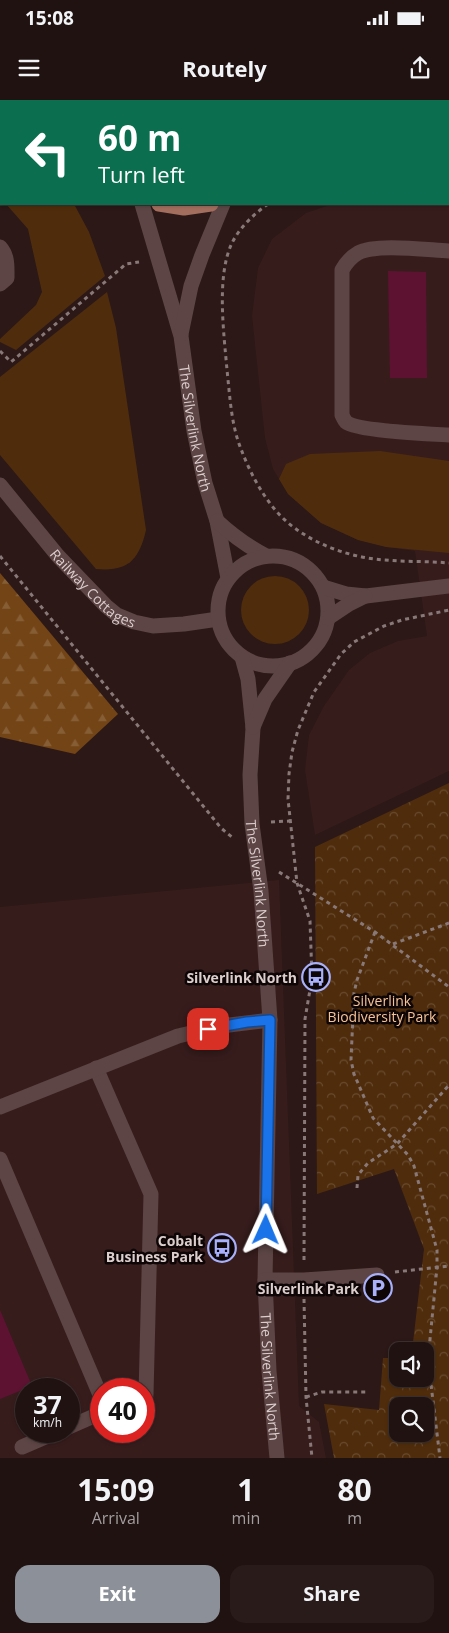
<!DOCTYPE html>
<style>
:root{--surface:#201211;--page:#281b1a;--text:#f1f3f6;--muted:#a29e9f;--line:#3d3231;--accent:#8c9099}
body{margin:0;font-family:"Open Sans",sans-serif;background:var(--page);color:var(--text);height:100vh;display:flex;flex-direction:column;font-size:19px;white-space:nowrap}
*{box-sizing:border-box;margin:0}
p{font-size:16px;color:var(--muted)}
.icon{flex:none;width:28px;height:28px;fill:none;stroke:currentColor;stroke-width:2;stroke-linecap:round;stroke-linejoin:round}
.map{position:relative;height:1358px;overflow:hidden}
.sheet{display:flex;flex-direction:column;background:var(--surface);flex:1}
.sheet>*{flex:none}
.banner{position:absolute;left:0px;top:0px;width:450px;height:105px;box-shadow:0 1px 4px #0004,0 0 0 1px var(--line);background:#0b6e4f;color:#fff;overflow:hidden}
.buttons{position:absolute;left:389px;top:1242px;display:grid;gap:10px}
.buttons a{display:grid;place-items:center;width:45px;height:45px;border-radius:10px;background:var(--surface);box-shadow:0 1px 4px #0004,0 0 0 1px var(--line);font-size:25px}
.speed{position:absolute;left:15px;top:1278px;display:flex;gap:10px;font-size:25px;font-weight:700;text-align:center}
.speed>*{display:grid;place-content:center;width:65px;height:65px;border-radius:50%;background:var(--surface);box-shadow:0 1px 4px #0004,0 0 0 1px var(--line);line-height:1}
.speed small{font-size:12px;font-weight:400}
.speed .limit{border:8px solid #d22;background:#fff;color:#111}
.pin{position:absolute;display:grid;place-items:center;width:42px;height:42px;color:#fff;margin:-21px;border-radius:10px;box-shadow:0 2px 8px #0006}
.me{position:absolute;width:55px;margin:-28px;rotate:1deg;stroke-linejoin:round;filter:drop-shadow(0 0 4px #0008)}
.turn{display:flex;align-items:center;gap:18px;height:105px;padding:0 15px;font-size:22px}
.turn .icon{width:65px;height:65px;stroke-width:2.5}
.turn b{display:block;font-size:35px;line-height:42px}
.eta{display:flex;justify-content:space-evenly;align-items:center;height:85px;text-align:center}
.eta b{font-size:30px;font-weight:700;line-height:35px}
.primary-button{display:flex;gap:10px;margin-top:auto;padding:10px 15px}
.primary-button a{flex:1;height:58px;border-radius:15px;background:var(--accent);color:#fff;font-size:20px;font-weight:700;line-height:58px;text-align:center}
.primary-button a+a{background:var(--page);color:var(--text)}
.status{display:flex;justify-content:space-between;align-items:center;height:35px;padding:0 25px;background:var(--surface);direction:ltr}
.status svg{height:14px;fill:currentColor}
header{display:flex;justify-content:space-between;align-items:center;height:65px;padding:0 15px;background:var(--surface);font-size:22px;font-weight:700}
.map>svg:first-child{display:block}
</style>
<div class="status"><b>15:08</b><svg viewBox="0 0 49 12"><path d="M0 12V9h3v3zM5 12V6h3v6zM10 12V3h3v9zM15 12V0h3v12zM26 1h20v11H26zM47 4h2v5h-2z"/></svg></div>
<header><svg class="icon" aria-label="menu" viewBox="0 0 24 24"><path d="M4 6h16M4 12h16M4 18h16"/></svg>Routely<svg class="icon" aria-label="share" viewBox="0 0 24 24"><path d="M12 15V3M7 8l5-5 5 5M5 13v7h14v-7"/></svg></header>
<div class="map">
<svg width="449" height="1358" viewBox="0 0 449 1358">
<defs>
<pattern id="forest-firs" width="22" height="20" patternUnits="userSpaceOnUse" patternTransform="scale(1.25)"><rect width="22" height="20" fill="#734415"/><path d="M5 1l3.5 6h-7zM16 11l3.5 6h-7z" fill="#865e36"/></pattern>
<pattern id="park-crowns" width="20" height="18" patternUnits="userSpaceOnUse" patternTransform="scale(1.25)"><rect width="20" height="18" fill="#4f2d0c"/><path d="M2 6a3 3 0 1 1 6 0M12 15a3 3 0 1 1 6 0" fill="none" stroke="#684a2e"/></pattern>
</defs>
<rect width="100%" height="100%" fill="#2b1817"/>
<g fill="#371c1c" fill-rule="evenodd">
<polygon points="449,88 449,671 315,735 305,670 309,635 324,606 349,570 370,553 398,541 427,536 415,451 386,447 358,440 321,423 288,394 273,369 265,338 252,216 258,168 272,139 306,113 333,104 449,104"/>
<path d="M279,780l20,526 20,16 7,36h-326v-551zM26,1289h43v42h-43zM101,1289h43v42h-43z"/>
</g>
<g fill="#4f2d0c">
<polygon points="6,104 74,104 89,132 105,176 16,250 0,242 0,239 36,205 42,192 28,129"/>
<path d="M107,192l9,36 30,202c-7,30 -18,42 -50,39l-96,-114v-78z"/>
<polygon points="380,351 449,361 449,453 386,447 358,440 321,423 288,394 279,379 286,364 310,354"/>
<circle cx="275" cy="510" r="34"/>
</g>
<polygon fill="url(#forest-firs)" points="0,473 118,614 75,654 0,637"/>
<path fill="url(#park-crowns)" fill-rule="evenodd" d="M449,683v675h-115l-10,-54 55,6 4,-52h14l1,21h27v-28h-13l12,-102 -30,-80 -77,25 -2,-347zM398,1306h27v28h-27z"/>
<g fill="#5e1232">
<polygon points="388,171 426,172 427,278 390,278"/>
<polygon points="0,1210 32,1286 0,1299"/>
</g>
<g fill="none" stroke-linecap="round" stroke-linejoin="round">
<g stroke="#897878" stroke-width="3" stroke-dasharray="4 4" stroke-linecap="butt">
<path d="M268,104c-14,10 -28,23 -36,39 -16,33 -8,91 -5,127 3,27 4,54 14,79 11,29 29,62 55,80 25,18 58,29 89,31 21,2 43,1 64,3"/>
<polyline points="0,251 11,262 126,164 139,162"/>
<polyline points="0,456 221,728 233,738"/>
<polyline points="271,722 290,721"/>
<polyline points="279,772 375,832 449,887"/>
<polyline points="375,832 357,880 354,893 351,960 354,974 373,1018 408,1055 414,1066 437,1150 437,1167 428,1260 440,1358"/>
<polyline points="393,844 449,823"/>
<polyline points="357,1088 358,1075 368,1063 397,1044 449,985"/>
<polyline points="304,1160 305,919 312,878 310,821 297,783 288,699 289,674 292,652 298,630 314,592 341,554 354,542 384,526 402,520 449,510"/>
<polyline points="395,1172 449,1166"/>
<polyline points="304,1199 306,1297 312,1358"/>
<polyline points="306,1297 322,1292 367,1292"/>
</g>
<g stroke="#5d4545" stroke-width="15">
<path id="s1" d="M142,104l39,132 13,95 11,52 12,38 11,57"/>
<path d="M0,147c8,9 7,19 7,31l-7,6"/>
<path d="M449,151c-22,-1 -73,-8 -91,2 -7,4 -12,10 -16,17v145c1,2 2,5 4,7 10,9 86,12 103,13"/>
<polyline points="181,234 191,186 202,155 223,104"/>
<path id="s2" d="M0,385l58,71 48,50 11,9 17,7 19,4 31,-2 34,-5"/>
<path d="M217,421c15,14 30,25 49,35"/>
<circle cx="273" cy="511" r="55"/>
<polyline points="323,487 346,494 366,496 449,486"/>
<polyline points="328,518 349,504 365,496"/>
<path id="s3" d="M242,557l6,22 5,49 -3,47 2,49 9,67 9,129 -5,260 4,91 8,87"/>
<polyline points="253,627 265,599 290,563"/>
<polyline points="96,968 151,1094 146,1295 144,1296"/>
<polyline points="0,1007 178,936 221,926 270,920"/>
<polyline points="0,1059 101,1297"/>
<polyline points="265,1180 304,1180 377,1175"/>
<polyline points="69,1327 101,1313"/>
<polyline points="22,1347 59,1331"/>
</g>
<g stroke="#a46e5e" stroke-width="15">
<polyline points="72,0 73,1"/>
<polyline points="248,0 249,1"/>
<polyline points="296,0 303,1"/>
<polyline points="117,1 118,0"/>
<polyline points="159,104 184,108 211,104"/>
</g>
</g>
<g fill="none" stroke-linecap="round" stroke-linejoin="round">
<defs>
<polyline id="route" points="208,929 247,922 270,920 266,1130"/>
</defs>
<use href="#route" stroke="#114b97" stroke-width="12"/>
<use href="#route" stroke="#1a73e8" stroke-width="9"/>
</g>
<defs>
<symbol id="bus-ring" viewBox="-11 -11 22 22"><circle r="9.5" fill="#0e0606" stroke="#a8b0fc" stroke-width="1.5"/><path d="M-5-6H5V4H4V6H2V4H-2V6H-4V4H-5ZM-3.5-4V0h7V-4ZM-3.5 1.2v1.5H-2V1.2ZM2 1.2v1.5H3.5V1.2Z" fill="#a8b0fc"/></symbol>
<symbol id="parking-ring" viewBox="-11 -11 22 22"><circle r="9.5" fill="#0e0606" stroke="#a8b0fc" stroke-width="1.5"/><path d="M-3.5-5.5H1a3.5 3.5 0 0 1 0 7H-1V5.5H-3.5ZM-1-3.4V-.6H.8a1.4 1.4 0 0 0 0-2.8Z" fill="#a8b0fc"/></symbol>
</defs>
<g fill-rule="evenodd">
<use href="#bus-ring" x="300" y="861" width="32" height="32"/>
<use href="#bus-ring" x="206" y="1132" width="32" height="32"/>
<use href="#parking-ring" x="362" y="1172" width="32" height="32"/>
</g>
<g text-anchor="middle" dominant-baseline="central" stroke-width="5" stroke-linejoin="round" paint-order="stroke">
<g font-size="14" fill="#ddcece" stroke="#0e0606">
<text stroke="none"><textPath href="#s1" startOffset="231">The Silverlink North</textPath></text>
<text stroke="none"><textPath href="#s2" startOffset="140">Railway Cottages</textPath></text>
<text stroke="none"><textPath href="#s3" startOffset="228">The Silverlink North</textPath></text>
<text stroke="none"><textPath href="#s3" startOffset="722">The Silverlink North</textPath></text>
</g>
<g font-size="14" font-weight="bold" fill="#ddcece" stroke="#0e0606" text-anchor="end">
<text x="297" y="877">Silverlink North</text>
<text x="203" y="1140">Cobalt<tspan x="203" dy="16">Business Park</tspan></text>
<text x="359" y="1188">Silverlink Park</text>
</g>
<g font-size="14" fill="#f7c296" stroke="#0e0606">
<text x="382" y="900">Silverlink<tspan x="382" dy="16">Biodiversity Park</tspan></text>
</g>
</g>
</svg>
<div class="buttons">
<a><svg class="icon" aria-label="sound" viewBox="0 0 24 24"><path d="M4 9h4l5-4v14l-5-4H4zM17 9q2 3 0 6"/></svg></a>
<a><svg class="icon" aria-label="search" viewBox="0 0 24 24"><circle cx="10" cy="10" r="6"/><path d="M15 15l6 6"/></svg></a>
</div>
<div class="speed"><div>37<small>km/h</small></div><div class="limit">40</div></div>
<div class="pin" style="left:208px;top:929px;background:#d93025"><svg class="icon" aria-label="arrive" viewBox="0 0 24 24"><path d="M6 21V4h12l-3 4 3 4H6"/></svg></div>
<svg class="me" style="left:266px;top:1130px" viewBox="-20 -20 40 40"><path d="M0-17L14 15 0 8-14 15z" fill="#1a73e8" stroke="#fff" stroke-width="4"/></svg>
<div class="banner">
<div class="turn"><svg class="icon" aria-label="left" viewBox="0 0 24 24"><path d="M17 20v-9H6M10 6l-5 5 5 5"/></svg><div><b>60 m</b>Turn left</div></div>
</div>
</div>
<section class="sheet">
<div class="eta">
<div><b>15:09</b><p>Arrival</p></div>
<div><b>1</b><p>min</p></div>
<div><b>80</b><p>m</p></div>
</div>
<div class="primary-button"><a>Exit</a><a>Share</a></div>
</section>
